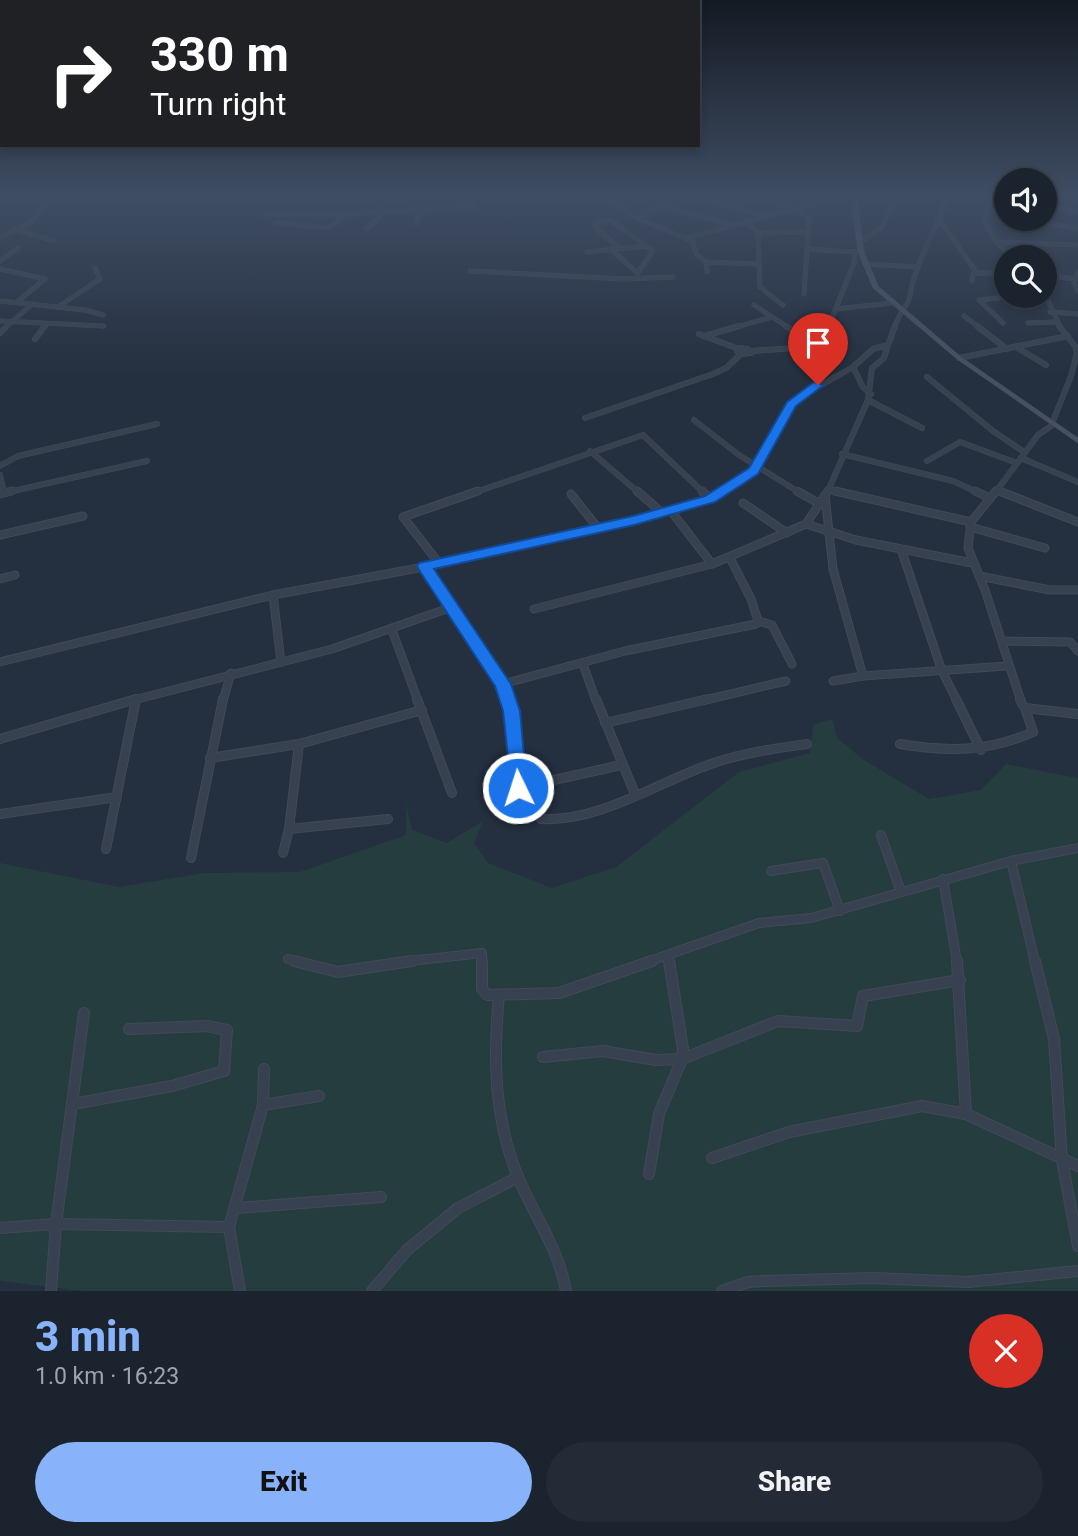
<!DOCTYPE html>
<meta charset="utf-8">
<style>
:root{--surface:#1b232f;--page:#242b37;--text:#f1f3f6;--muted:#a0a4aa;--line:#39404b;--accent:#88b3fa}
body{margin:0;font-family:Roboto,sans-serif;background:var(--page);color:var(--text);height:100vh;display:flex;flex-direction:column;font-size:26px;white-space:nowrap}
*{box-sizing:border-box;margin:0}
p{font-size:23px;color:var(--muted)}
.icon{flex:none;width:38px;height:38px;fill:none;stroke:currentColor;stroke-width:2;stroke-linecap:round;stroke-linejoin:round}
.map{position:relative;height:1291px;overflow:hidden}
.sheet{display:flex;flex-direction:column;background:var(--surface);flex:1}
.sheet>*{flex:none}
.top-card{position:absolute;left:0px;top:0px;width:700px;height:147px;box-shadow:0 4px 10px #0003,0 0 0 2px var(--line);background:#202124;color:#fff;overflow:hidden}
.buttons{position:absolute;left:994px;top:168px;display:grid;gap:14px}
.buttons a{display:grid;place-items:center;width:63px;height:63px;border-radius:50%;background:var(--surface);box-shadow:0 4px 10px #0003,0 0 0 2px var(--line);font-size:35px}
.pin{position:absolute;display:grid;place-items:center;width:60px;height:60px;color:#fff;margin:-72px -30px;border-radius:50% 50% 50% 0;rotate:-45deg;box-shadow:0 0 7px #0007}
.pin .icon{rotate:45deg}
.me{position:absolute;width:77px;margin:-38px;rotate:356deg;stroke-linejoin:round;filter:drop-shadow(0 0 5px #0008)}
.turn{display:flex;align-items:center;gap:24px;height:147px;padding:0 35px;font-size:32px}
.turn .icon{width:91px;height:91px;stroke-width:2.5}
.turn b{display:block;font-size:49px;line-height:60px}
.round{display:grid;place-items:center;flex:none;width:74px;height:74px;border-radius:37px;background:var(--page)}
.head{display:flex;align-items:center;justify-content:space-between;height:119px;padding:0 35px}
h1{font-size:42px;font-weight:800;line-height:52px;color:var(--accent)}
.button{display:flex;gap:14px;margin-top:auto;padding:14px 35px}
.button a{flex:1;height:80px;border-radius:42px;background:var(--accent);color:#111;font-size:28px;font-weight:800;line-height:80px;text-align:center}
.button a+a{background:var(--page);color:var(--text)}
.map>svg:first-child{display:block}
</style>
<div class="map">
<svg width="1078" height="1291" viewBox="0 0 1078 1291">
<rect width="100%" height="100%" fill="#242f3f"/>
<polygon fill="#263d40" points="832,719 837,738 864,760 929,799 981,790 1006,764 1078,778 1078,1291 82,1291 0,1281 0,863 119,887 204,873 300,872 406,835 406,803 412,830 447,843 483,821 474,843 488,863 552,888 616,867 739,772 810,753 813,725"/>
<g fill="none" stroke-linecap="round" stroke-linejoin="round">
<defs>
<g id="street-far4">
<polyline points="299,196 301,199 400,196"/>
<polyline points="517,196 539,199 554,196"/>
<polyline points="600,196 637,218 692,241 697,255 706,262 707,272"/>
<polyline points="648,196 663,202"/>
<polyline points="694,196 764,216"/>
<polyline points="760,196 800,211 809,218 804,294"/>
<polyline points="992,196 984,220 996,242 1012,257"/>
<polyline points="797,197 813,196"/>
<polyline points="254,203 255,196"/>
<polyline points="505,204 512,196"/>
<polyline points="1045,204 1078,212"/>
<polyline points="659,205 732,225"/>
<polyline points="731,206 752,196"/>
<polyline points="989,210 1006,213"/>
<polyline points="265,214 347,214 472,207 478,196"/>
<polyline points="637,218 676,196"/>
<polyline points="1027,219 1078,229"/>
<polyline points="940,220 977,273 973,274 972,281"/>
<polyline points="746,221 758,233 760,287 783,305"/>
<polyline points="276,223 329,228 346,214"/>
<polyline points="417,223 421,209"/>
<polyline points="366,229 379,218 382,210"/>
<polyline points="17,230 54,241"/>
<polyline points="758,233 807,232"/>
<polyline points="0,237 31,222 49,199"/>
<polyline points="687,238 841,196"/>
<polyline points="996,242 1078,245"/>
<polyline points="859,243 882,227 896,196"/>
<polyline points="807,249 857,252"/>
<polyline points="587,252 647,246 653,251 637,274"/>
<polyline points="1049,256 1058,275"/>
<polyline points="0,261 18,248"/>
<polyline points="706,262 758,264"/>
<polyline points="865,264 918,267"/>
<polyline points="0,269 45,279 17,302"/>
<polyline points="470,271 624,279 673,277"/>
<polyline points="1078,272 1074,283 1078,291"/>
<polyline points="637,273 611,249 618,247 595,227 595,223 610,220 641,242"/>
<polyline points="977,273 1006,273"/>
<polyline points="1045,275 1074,279"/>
<polyline points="1045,294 1061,328"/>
<polyline points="0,301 85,310 103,315"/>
<polyline points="754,305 789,328"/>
<polyline points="58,307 100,279 95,268"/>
<polyline points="835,309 893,303"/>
<polyline points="1050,312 1078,314"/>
<polyline points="964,316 980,328"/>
<polyline points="0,321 104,326"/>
<polyline points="1003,323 979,300 1013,296"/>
<polyline points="1028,323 1056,322"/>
<polyline points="5,328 32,304"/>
<polyline points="44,328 47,324"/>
<polyline points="733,328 772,317"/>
<polyline points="828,328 854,263 855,252"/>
<path d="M894,328c4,-10 7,-16 13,-24 4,-7 4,-19 7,-26 9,-29 25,-54 33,-82"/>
</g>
<g id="street-far3">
<polyline points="977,326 1007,349"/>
<polyline points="0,333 7,326"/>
<polyline points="699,334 739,349"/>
<polyline points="705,336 739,326"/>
<polyline points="35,339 45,326"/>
<polyline points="822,344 829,326"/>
<polyline points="1016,347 1046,365"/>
<polygon points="740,348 748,349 751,353 741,354 737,351"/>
<polyline points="751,351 810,347 808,341 786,326"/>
<polyline points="959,358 1068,336"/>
<polyline points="927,377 993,431 1024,452"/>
<polyline points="871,394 863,387 853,367 873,349 888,345 895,326"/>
<polyline points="868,400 922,428"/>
<polyline points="585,418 713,374 726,368 741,354"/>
<polyline points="694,420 739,455 800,493"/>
<polyline points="590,451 639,493"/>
<polyline points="842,454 953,481 979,493"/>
<polyline points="1021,458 1078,482"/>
<polyline points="927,461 960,442 1017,463"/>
<polyline points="0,466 18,456 157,424"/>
<polyline points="0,475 4,493"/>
<polyline points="829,490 842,493"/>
<polyline points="996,490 1004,493"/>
<polyline points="4,493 147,461"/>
<polyline points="473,493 643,435 704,493"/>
<polyline points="718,493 754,471 795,400 853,367"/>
<polyline points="827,493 868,400 872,368 884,358 888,345"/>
<polyline points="995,493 1038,435 1051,426 1071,376 1077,353 1075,346 1059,326"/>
</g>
<g id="street-far2">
<polyline points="637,491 661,512"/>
<polyline points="702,491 710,499"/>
<polyline points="797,491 820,504"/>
<polyline points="835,491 971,522"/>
<polyline points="975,491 990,498"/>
<polyline points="996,491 971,522 968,548 985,590 1021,701"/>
<polyline points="999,491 1078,522"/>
<polyline points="0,494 12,491"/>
<polyline points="571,494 597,527"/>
<polyline points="825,495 833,569 863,676"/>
<polyline points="743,503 787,533"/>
<polyline points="671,511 712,564"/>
<polyline points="806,524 856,540 972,563"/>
<polyline points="970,527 1045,548"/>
<polyline points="0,535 83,516"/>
<polyline points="901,549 942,671 957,701"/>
<polyline points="438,562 403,517 478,491"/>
<polyline points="424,567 503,684 508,701"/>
<polyline points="979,576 1050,590 1078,590"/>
<polyline points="0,579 15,575"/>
<polyline points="273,595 281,662"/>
<polyline points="534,609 712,564 806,524 828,491"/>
<polyline points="758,621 772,625 792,664"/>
<polyline points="392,630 418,701"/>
<polyline points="1002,641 1070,642 1078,651"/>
<polyline points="0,662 273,595 424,567 634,520 701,502 721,491"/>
<polyline points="583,664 596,701"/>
<polyline points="833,681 863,676 1007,666"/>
<polyline points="503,684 625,651 756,624 758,621 751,599 730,558"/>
<polyline points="130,701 332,649 452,607"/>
<polyline points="223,701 231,673"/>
<polyline points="701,701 786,681"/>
</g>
<g id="street-far1">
<polyline points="417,699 452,793"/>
<polyline points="507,699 511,711 518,788 621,765"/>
<polyline points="596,699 635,794"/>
<polyline points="956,699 981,750"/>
<polyline points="1020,699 1022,704"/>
<polyline points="605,723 708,699"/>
<polyline points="0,739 136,699"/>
<path d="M900,744c48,8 88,8 133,-12l-8,-24 53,6"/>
<polyline points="210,758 299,744 422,710"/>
<path d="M538,784l-4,7 7,28c58,3 114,-35 167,-54 32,-12 65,-16 99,-21"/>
<polyline points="0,814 117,797"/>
<polyline points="289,829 388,819"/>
<polyline points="881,835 901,892"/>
<polyline points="106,849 136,699"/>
<polyline points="283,853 289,829 299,744"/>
<polyline points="191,858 223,699"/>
<polyline points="1011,861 1035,962"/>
<polyline points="771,871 823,863 840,911"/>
<polyline points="943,879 957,962"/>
<polyline points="668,956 669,962"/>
<polyline points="288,959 301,962"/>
<polyline points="401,962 482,953 482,962"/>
<polyline points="647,962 759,923 811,918 1011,861 1078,848"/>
</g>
<g id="street">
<polyline points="294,961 338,972 412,961"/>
<polyline points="482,961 482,989 487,995 559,993 652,961"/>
<polyline points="957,961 966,1114"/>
<polyline points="1035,961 1054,1039 1062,1160 1078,1246"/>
<path d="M499,996c-6,61 -5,123 19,181 16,39 41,72 48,114"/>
<polyline points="543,1057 603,1051 656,1060 682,1059 778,1021 857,1026 863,996 960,980"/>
<polyline points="73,1104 172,1086 224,1071 227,1030 207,1026 129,1029"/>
<polyline points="263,1105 319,1096"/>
<polyline points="712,1158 789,1132 922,1106 966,1114 1078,1166"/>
<polyline points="649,1174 659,1114 682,1059 683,1049 669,961"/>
<polyline points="237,1208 381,1197"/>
<polyline points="0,1228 56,1224 229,1227"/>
<polyline points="51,1291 56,1224 84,1013"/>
<polyline points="240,1291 229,1227 263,1105 264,1069"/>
<polyline points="372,1291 407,1250 458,1208 518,1177"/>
<polyline points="722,1291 748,1282 764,1281 873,1278 968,1282 1078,1271"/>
</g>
<g id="secondary">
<polygon points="0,196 49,197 113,196 49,201 0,199"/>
<polygon points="851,196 857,196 864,252 878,286 961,357 1078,438 1078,443 957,359 873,288 858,252"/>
</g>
</defs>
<use href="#street-far4" stroke="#414a58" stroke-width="5"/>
<use href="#street-far3" stroke="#414a58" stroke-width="6"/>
<use href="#street-far2" stroke="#414a58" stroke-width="9"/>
<use href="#street-far1" stroke="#414a58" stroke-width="10"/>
<use href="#street" stroke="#414a58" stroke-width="12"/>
<use href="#secondary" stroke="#414a58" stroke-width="1"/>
<use href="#street-far4" stroke="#38414f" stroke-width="4.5"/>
<use href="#street-far3" stroke="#38414f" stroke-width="5"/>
<use href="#street-far2" stroke="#38414f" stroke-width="7"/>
<use href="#street-far1" stroke="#38414f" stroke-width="8"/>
<use href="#street" stroke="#38414f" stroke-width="10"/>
<use href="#secondary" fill="#465062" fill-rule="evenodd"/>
</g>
<linearGradient id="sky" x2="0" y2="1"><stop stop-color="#141a23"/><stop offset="0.52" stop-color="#3f4d63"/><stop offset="1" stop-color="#3f4d63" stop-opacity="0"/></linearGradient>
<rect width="1078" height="377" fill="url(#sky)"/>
<polygon fill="#1a73e8" stroke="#114b97" stroke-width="2" points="814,382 824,385 796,406 758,474 715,502 634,525 434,569 511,684 520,711 527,788 525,794 518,796 512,794 503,711 495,686 419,570 417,566 419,563 633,516 705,496 749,468 787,402"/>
</svg>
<div class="buttons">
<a><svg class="icon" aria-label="sound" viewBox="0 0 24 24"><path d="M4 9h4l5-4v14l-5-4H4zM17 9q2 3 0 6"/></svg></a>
<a><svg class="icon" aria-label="search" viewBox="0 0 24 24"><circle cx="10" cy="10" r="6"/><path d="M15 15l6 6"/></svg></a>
</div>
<div class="pin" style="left:818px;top:385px;background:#d93025"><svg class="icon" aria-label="arrive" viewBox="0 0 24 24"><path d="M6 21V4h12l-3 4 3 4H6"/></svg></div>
<svg class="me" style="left:518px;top:788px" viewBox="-20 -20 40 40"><circle r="17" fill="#1a73e8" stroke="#fff" stroke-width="3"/><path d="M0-11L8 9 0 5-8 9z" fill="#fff"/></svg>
<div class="top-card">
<div class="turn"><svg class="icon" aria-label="right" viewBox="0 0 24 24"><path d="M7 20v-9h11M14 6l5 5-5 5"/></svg><div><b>330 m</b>Turn right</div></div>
</div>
</div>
<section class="sheet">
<div class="head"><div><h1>3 min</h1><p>1.0 km · 16:23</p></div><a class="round" style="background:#d93025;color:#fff"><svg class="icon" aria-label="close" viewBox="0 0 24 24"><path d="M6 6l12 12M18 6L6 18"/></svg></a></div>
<div class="button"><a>Exit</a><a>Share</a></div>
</section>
